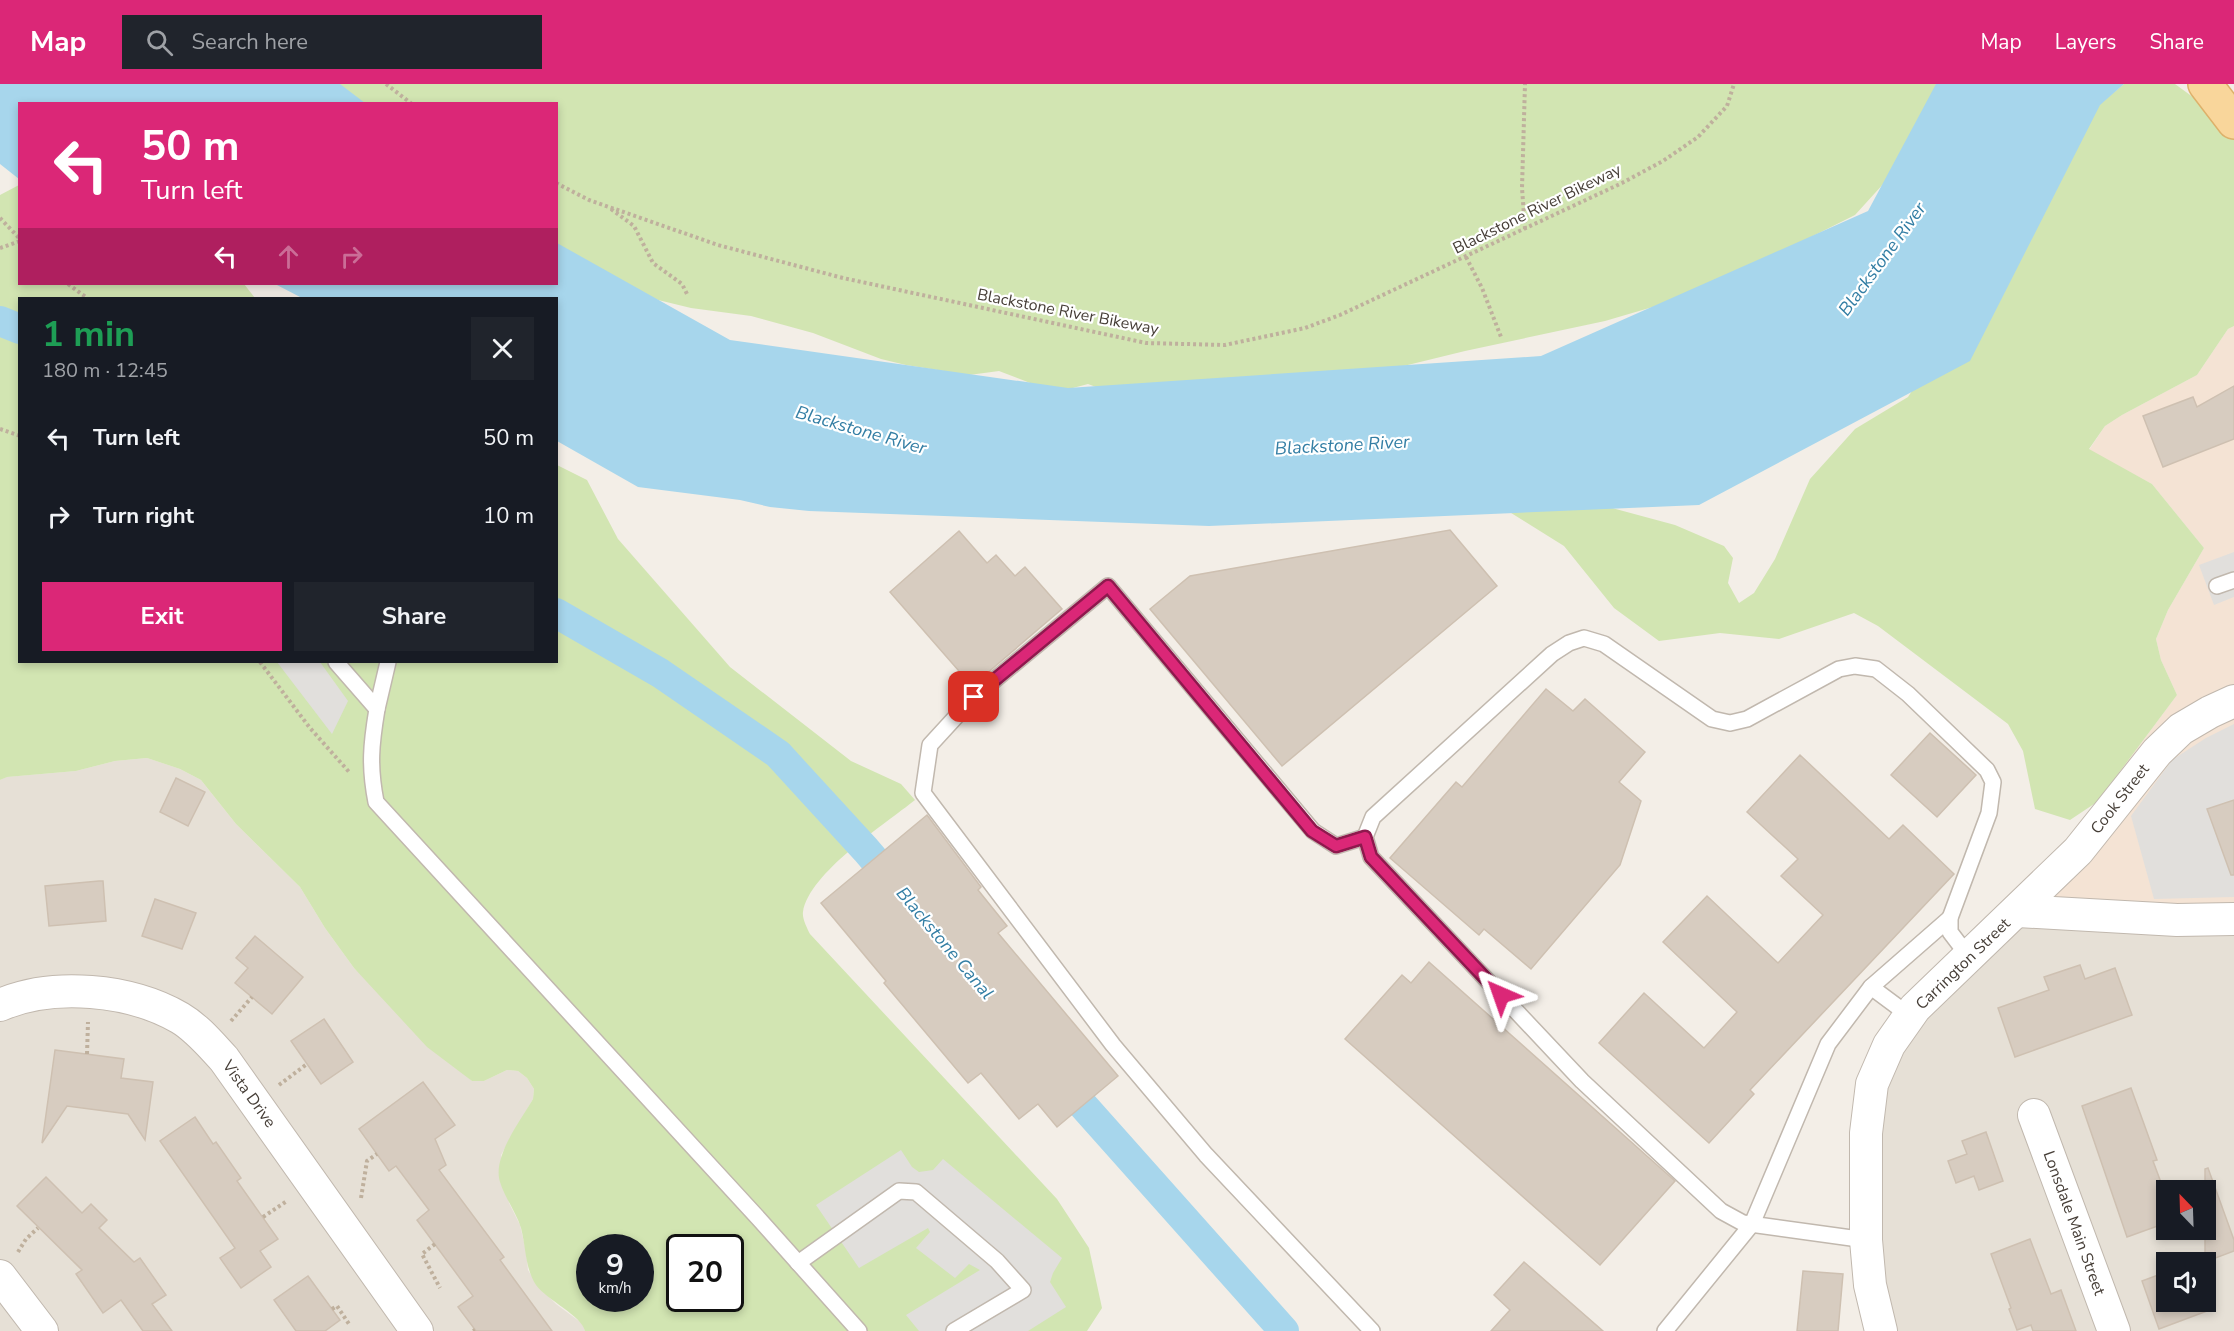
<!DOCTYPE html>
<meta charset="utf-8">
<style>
:root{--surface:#171b24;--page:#20242c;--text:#f1f3f6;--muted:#9ea1a6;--accent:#db2777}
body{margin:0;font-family:"Nunito Sans",sans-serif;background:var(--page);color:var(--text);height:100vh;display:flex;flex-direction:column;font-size:22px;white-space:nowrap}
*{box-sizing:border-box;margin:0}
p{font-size:20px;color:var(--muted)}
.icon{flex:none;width:33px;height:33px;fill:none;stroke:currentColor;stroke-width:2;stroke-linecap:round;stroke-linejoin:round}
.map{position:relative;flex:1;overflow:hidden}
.panel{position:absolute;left:18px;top:213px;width:540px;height:366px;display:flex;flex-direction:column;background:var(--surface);border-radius:0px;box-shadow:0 3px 9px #0003}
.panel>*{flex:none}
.top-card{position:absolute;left:18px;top:18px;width:540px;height:183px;border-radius:0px;box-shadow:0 3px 9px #0003;background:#db2777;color:#fff;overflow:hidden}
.needle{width:39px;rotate:337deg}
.buttons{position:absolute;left:2156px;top:1096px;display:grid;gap:12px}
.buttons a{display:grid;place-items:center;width:60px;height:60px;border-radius:0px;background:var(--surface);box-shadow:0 3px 9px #0003;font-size:30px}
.speed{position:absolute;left:576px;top:1150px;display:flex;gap:12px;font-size:30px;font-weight:700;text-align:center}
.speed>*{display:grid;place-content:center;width:78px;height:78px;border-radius:50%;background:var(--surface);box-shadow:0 3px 9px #0003;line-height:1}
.speed small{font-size:15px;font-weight:400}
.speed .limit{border:3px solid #111;border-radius:9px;background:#fff;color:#111}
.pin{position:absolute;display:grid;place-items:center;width:51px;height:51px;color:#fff;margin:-26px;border-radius:12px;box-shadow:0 3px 9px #0006}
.me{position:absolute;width:66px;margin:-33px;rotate:317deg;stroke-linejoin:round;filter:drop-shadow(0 0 4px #0008)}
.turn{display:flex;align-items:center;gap:21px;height:126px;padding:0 24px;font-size:27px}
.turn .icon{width:78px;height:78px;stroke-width:2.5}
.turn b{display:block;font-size:42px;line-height:51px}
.lanes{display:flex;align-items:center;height:57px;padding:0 24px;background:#0003;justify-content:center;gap:30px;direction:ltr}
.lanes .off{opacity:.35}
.round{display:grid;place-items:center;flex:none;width:63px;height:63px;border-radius:0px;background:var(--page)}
.headline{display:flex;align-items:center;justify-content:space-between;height:102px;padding:0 24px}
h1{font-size:36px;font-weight:700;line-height:45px;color:#1e9e55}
.primary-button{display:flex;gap:12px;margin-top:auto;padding:12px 24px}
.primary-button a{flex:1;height:69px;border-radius:0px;background:var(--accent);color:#fff;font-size:24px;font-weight:700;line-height:69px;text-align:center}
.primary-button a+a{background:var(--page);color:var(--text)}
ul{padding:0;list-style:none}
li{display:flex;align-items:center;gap:18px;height:78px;padding:0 24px}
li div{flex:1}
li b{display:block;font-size:22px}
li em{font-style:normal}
header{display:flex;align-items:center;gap:36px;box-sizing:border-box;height:84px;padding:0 30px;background:var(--accent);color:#fff}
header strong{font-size:28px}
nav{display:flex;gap:33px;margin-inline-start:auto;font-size:21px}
.search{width:420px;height:54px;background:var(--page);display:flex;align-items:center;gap:15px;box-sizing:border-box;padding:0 21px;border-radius:0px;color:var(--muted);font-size:22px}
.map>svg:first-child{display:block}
</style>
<header>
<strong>Map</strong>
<div class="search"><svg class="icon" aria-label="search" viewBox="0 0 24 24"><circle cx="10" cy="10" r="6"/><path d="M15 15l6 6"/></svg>Search here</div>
<nav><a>Map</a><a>Layers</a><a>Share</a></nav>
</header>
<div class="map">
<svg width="2234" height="1247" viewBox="0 0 2234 1247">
<rect width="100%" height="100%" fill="#f3eee7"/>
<g fill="#e6e0d6" fill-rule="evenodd">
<polygon points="147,674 180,685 201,696 236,740 300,803 325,844 354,884 472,997 484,997 507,986 518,987 527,994 534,1005 533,1015 501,1071 509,1119 520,1141 526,1167 528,1186 537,1201 556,1220 583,1240 585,1247 0,1247 0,696 6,693 76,687 115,677"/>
<path d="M2072,773l162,56v418h-354l-13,-161 28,-121zM2166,1107h39v39h-39zM2166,1179h39v39h-39z"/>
</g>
<polygon fill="#f4e3d4" points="2234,242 2234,830 2036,826 2097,718 2177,611 2161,576 2156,555 2168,526 2204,464 2152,400 2089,366 2105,342 2122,331 2197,291 2228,245"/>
<g fill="#d2e5b2" fill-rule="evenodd">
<polygon points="292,0 1937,0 1885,98 1855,131 1697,210 1605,237 1465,267 1330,300 1117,311 1088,300 1069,305 1038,302 999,287 969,291 906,281 881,275 813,249 751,232 691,224 654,215 557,175 556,20 316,19"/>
<polygon points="2124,0 2175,0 2234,43 2234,242 2228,245 2197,291 2122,331 2105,342 2089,365 2152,400 2204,464 2168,526 2156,555 2161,576 2177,611 2097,718 2070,736 2035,725 2023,667 2008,640 1878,542 1854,529 1779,555 1720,549 1659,557 1614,524 1564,462 1463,399 1501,394 1675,441 1724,462 1733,474 1728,499 1739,519 1754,509 1775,475 1810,395 1855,345 1908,313 2100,20"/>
<path d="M19,101l1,99h224l11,14h-235v364h536l1,-197 30,15 31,59 112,128 121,94 50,23 14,16c-30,24 -106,73 -112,112 -1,6 4,16 7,22l247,265 32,49 13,60 -15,23h-502c-4,-16 -37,-30 -49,-46 -11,-17 -10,-38 -15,-57 -5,-16 -16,-30 -21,-46 -8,-25 21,-62 33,-83l1,-10 -7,-11 -9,-7 -11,-1 -23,11h-12l-45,-34 -73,-79 -29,-40 -25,-41 -64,-63 -35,-44 -21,-11 -33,-11 -32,3 -39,10 -69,6 -7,3v-585zM590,1164h50v51h-50zM680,1164h50v51h-50z"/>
</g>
<g fill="#e1dfdc">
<polygon points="2234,468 2234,513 2214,521 2199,481"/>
<polygon points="277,578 320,578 348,617 332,650"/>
<polygon points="2234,640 2234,813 2154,815 2131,732 2172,676 2206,654"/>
<polygon points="901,1066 912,1083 919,1088 933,1086 943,1075 1062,1174 1053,1189 1050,1198 1066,1223 1028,1247 919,1247 906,1231 980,1186 969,1180 955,1194 916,1164 930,1148 928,1144 859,1184 816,1121"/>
</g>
<g fill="#a7d6ec">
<polygon points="0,0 340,0 365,19 20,20 19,95 0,80"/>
<polygon points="1936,0 2124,0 2100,21 1970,277 1699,421 1209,442 809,427 770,423 740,416 638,403 557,357 556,214 302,214 275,200 556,200 557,159 730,256 1068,304 1541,272 1868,127"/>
</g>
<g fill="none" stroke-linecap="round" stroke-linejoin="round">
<g stroke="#a7d6ec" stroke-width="30">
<polyline points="0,237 20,245"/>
<polyline points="556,529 660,589 778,670 866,766 901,807"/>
<polyline points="1056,991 1284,1247"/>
</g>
</g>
<g fill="#d7ccc0" stroke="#cec0b1" stroke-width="1.5">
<polygon points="2234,302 2234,355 2163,383 2143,332 2193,313 2197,323"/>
<polygon points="1450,446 1497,502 1282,682 1150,525 1190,492"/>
<polygon points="959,447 987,479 996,471 1015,492 1025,483 1062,525 972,602 890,508"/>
<polygon points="1546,605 1573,627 1585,615 1645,668 1619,698 1641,717 1620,781 1531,885 1484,845 1479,851 1390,774 1456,698 1462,703"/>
<polygon points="1930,649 1976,691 1937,733 1891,691"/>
<polygon points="1800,671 1889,755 1903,741 1954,790 1750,1006 1754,1010 1709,1059 1599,959 1644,909 1704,964 1737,928 1663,858 1707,812 1778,879 1823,831 1781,792 1798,775 1747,728"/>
<polygon points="176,694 205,708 188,742 160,728"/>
<polygon points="2234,716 2234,791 2231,791 2207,725"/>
<polygon points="927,731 981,803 978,806 1007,842 998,849 1118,992 1057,1043 1038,1020 1019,1035 981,989 968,999 884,899 886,897 821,819"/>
<polygon points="99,797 103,797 106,837 49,842 45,802"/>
<polygon points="155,815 196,829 182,865 142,852"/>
<polygon points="255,852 303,893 272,930 235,899 248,884 236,874"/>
<polygon points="1429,878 1675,1097 1600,1181 1345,955 1402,891 1411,899"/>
<polygon points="2080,881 2085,895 2115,884 2132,931 2015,973 1998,924 2049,906 2044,893"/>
<polygon points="324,935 353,978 321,1000 291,957"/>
<polygon points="55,966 124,975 121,994 153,998 145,1056 128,1030 67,1022 42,1059"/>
<polygon points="423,998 455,1041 435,1055 446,1081 439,1086 504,1173 500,1176 552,1247 476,1247 458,1223 473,1212 417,1136 429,1126 396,1082 389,1087 359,1045"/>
<polygon points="2131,1004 2157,1076 2153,1077 2166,1112 2166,1139 2127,1153 2082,1022"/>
<polygon points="195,1033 213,1060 216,1058 241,1094 237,1097 278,1155 260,1167 271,1183 241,1204 220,1174 235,1164 160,1057"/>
<polygon points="1986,1048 2003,1097 1979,1106 1974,1092 1956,1099 1948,1077 1967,1070 1962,1057"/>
<polygon points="2208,1084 2234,1156 2234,1167 2205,1178 2205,1085"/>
<polygon points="46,1093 82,1129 91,1120 107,1136 99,1144 134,1178 140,1174 166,1211 152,1220 172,1247 143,1247 121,1216 103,1229 76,1190 82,1186 17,1122"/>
<polygon points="2030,1155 2051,1210 2061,1206 2076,1247 2033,1247 2031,1241 2017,1246 2009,1225 2011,1224 1991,1170"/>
<polygon points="1524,1178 1603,1247 1491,1247 1510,1226 1494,1211"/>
<polygon points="1803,1187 1843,1190 1838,1247 1797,1247"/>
<polygon points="2166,1188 2166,1218 2204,1218 2207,1227 2159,1245 2142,1197"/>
<polygon points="308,1192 340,1236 325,1247 296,1247 274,1216"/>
</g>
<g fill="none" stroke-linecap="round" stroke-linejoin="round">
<defs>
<g id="service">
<polyline points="2217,502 2234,496"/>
<polyline points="336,578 377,625 388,578"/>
<path d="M377,625c-6,36 -8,57 -1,93l383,417 100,112"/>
<polyline points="1365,753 1336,762 1313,747 1108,502 974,613 930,661 923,709 1113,961 1206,1071 1372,1247"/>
<polyline points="1871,903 1910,932"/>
<polyline points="1866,1156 1743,1139 1721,1127 1582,997 1371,773 1365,753 1373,733 1552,570 1569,559 1584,554 1604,560 1712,635 1730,639 1747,635 1839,585 1855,582 1876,585 1908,610 1987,686 1993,698 1989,729 1950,834 1950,848 1969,873"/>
<polyline points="798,1179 899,1107 916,1108 997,1177 1023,1206 954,1247"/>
<polyline points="1665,1247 1752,1140 1828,960 1871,903 1950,834"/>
</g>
<g id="minor">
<polyline points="2018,827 2177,836 2234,835"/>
<path d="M0,921c53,-23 130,-16 180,13 17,10 31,27 44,41l193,272"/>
<polyline points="2034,1031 2114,1247"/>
<polyline points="0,1192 42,1247"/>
<polyline points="1881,1247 1870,1201 1866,1156 1866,1049 1872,1000 1889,961 1915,924 2078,767 2157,668 2181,645 2210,628 2234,617"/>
</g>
<polyline id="primary" points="2205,0 2234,38"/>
</defs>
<use href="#service" stroke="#c1b8ae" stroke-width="18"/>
<use href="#minor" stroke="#c1b8ae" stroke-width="34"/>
<use href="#primary" stroke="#ddb16b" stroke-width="36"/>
<g stroke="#bfb09d" stroke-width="4" stroke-dasharray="3 3" stroke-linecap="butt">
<polyline points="386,0 412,20"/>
<polyline points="556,99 589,116 718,161 843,194 1146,259 1225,261 1305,244 1340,231 1622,99 1663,77 1698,53 1727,22 1734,0"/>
<polyline points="611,125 634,142 653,179 682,200 687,210"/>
<polyline points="0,134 20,155"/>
<polyline points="1525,145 1522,104 1525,0"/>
<polyline points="0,164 20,157"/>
<polyline points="1466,173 1482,204 1501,253"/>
<polyline points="68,200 87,214"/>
<polyline points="0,345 20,352"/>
<polyline points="260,578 310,644 350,689"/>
<polyline points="231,937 252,913"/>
<polyline points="87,970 88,938"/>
<polyline points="279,1001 307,980"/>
<polyline points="361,1114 367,1077 377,1070"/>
<polyline points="263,1133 287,1117"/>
<polyline points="435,1160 422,1170 440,1204"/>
<polyline points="18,1168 26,1155 38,1144"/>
<polyline points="332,1225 337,1222 349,1240"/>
<polyline points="473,1247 475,1246"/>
</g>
<use href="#service" stroke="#fff" stroke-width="15"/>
<use href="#minor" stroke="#fff" stroke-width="32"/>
<use href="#primary" stroke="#f9d69b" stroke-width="33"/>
</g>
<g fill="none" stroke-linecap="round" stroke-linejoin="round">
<defs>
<polyline id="route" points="974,613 1108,502 1312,747 1336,762 1365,753 1371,773 1501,911"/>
</defs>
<use href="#route" stroke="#8e194d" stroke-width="15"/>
<use href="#route" stroke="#db2777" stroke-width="10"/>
</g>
<g text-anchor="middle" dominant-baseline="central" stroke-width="4.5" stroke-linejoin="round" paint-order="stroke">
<g font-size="16" fill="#463e37" stroke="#fff">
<text transform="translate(1537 125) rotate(-26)">Blackstone River Bikeway</text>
<text transform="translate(1068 228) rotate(11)">Blackstone River Bikeway</text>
<text transform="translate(2120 715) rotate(-52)">Cook Street</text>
<text transform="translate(1963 880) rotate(-44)">Carrington Street</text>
<text transform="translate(249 1010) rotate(54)">Vista Drive</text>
<text transform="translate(2074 1139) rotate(70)">Lonsdale Main Street</text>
</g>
<g font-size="18" font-style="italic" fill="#337ea4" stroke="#fff">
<text transform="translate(1882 175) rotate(-54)">Blackstone River</text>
<text transform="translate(861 346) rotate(16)">Blackstone River</text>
<text transform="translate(1342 361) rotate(-3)">Blackstone River</text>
<text transform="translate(945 859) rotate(50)">Blackstone Canal</text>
</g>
</g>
</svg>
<div class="buttons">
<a><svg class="needle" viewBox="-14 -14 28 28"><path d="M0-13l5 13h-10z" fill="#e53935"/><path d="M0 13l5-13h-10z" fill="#9ea1a6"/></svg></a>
<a><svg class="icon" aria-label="sound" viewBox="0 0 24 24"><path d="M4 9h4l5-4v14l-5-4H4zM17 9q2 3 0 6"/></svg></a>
</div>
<div class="speed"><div>9<small>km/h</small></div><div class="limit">20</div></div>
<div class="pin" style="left:974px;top:613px;background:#d93025"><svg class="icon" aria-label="arrive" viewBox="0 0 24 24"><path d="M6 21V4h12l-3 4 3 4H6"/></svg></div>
<svg class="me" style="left:1501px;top:911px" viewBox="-20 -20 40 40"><path d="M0-17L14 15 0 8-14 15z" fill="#db2777" stroke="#fff" stroke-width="4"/></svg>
<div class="top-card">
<div class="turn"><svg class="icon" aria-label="left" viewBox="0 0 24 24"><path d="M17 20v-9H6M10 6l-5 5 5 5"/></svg><div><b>50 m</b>Turn left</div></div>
<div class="lanes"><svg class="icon" aria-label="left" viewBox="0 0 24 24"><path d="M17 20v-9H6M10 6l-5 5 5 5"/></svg><svg class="icon off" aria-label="ahead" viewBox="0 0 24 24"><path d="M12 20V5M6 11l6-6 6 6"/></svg><svg class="icon off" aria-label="right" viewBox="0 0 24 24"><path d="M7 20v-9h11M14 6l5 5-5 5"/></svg></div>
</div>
<section class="panel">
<div class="headline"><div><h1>1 min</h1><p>180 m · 12:45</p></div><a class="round"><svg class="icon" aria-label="close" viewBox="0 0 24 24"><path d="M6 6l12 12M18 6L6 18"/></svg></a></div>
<ul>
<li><svg class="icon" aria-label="left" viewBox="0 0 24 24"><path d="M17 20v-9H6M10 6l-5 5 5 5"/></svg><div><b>Turn left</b></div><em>50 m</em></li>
<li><svg class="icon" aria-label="right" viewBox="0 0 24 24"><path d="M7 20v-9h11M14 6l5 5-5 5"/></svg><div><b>Turn right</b></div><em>10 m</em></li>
</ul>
<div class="primary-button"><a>Exit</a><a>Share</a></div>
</section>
</div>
